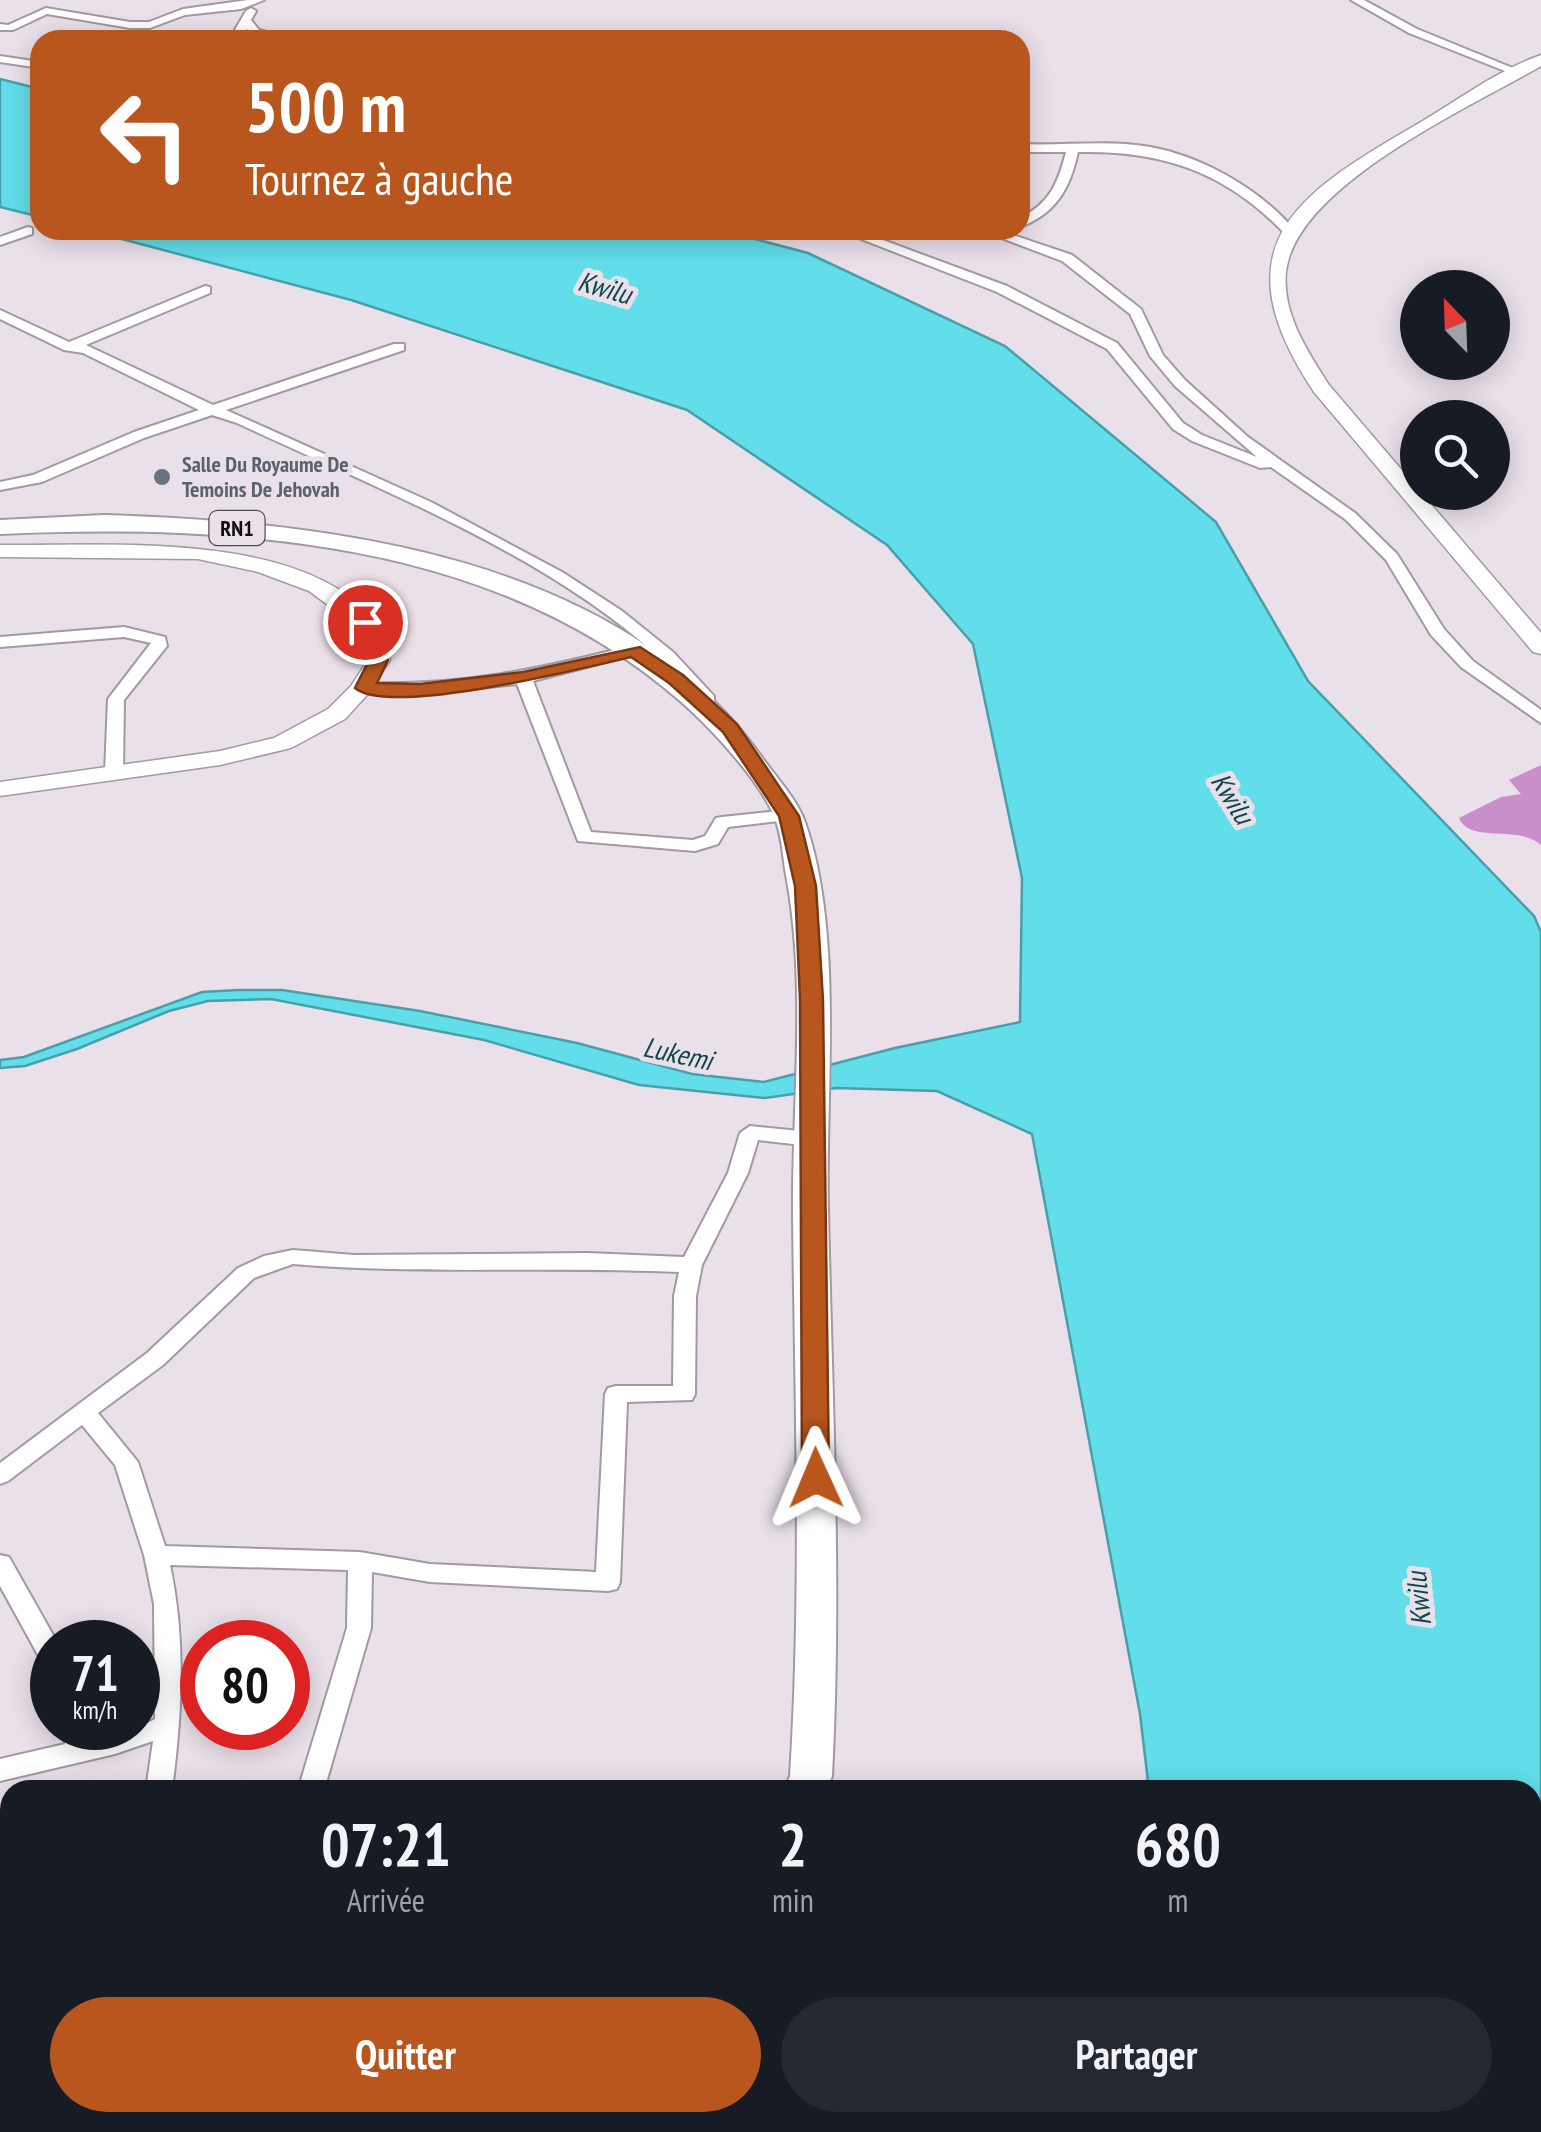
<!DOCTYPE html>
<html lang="fr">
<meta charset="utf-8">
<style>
:root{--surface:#171b24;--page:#242831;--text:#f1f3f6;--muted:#9ea1a6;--accent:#b9561e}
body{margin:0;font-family:"PT Sans Narrow",sans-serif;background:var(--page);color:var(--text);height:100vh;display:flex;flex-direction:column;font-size:38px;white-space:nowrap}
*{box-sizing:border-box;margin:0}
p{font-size:32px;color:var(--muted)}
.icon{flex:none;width:55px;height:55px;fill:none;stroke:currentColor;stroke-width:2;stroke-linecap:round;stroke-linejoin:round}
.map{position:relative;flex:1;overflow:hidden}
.sheet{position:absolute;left:0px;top:1780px;width:1542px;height:352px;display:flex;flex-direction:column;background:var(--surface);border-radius:30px 30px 0 0;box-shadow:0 5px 25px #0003}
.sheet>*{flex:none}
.hud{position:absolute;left:30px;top:30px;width:1000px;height:210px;border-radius:30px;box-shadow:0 5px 25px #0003;background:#b9561e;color:#fff;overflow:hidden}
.needle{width:65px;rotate:337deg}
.buttons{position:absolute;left:1400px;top:270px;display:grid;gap:20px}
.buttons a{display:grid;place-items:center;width:110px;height:110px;border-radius:50%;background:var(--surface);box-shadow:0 5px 25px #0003;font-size:50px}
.speed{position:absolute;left:30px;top:1620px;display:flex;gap:20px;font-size:50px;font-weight:700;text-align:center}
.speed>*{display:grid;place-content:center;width:130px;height:130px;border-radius:50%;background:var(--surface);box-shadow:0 5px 25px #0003;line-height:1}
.speed small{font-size:25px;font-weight:400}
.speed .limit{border:15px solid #d22;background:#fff;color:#111}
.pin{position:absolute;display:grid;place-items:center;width:85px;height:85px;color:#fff;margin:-42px;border:5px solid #fff;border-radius:50%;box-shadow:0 2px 10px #0007}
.me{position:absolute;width:110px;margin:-55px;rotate:359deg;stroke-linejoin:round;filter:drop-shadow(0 0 8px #0008)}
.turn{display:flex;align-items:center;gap:35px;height:210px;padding:0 50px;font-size:45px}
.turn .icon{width:130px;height:130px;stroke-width:2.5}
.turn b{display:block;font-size:70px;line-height:85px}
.eta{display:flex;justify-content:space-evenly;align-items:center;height:170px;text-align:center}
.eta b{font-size:60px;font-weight:800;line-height:70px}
.button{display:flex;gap:20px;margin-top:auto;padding:20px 50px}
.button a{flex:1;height:115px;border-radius:60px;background:var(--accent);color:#fff;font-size:40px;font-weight:800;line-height:115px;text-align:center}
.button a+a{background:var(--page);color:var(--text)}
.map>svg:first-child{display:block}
</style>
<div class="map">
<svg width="1541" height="2132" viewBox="0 0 1541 2132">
<rect width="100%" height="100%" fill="#eae0ea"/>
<path fill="#ca8ecc" d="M1541,765v80c-23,-21 -72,-1 -82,-27l42,-21 20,-3 -12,-14z"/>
<g fill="#62deea" stroke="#499fa9" stroke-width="2.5">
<polygon points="0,79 40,89 40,217 0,207"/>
<polygon points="88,230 721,230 808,253 1005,346 1216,522 1308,681 1534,916 1541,932 1541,2132 1320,2132 1312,2123 1532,2122 1532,1790 1149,1790 1140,1714 1032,1134 937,1091 836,1088 765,1098 639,1085 484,1040 271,999 208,1001 169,1011 77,1049 25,1066 0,1068 0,1060 24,1057 202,992 238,990 282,990 420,1011 577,1043 692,1074 764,1082 895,1048 1020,1022 1022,878 973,644 887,545 687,410 351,300"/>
</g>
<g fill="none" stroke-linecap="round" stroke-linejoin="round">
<polyline stroke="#499fa9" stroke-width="8" points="1115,2132 1141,2122"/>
<defs>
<g id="minor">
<polygon points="248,0 264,0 241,9 185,15 150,28 130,28 47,14 13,30 0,30 0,24 8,25 46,8 130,22 149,22 183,9"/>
<polygon points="1351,0 1364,0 1417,29 1525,73 1515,75 1409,33"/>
<polygon points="251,8 256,11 251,20 259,30 299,40 255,36 247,29 241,40 229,40 246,11"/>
<polygon points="0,56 40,62 40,68 0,62"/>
<path d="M1020,144c41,2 83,-4 124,2 55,8 117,43 152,86l-10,3c-59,-63 -124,-85 -208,-83 -8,36 -21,61 -58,75v-9c30,-15 38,-35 46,-66h-46z"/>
<polygon points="28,227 32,228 32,234 0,245 0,237"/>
<polygon points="838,230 856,230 1007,286 1117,343 1183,423 1202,435 1257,457 1175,386 1150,356 1130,314 1062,261 980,230 998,230 1072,255 1141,309 1163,355 1185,380 1248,437 1355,513 1397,554 1444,629 1473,661 1541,710 1541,723 1461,667 1431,635 1386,560 1345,519 1271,467 1260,468 1192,441 1173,429 1107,349 997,292"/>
<path d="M205,286l5,1v6l-124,52 127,60 181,-61h10v6l-178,60 205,92 131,70 60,39 51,41 41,44v8h-12c-13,-15 -26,-32 -41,-45 -114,-105 -285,-171 -424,-236l-25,-8 -68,23 -102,44 -42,8v-8l33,-7 101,-43 65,-22 -116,-57 -19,-3 -64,-31v-9l69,32z"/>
<polygon points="124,627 165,637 167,646 124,700 123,773 114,778 105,773 108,699 151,643 124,637 0,647 0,637"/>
<path d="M634,645l6,2v6l-107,28 58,151 102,8 12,-4 11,-18 6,-1 67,-7 9,5 -3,4 -67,8 -10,17 -23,7 -117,-10 -61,-157 -85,9h-68l-8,-5 8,-5c97,3 177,-14 270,-38z"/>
<path d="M750,1126l60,6 10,7 -10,7 -52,-6 -10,33 -46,92 -6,31 -1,98 -3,6 -65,2 -7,180 -3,7 -9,2 -178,-9 -58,-10 -1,56 -47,162h-26l49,-162 1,-58 -178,-5c16,74 12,150 2,225h-26l7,-49 -38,13 -115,27v-22l65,-15 -3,-16h26l2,10 48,-10 17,-9 -1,-115 -10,-49 -29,-90 -33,-40 -74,56 -8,3v-21l147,-110 91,-85 26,-12 29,-6 61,5 233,-2 97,4 44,-84 12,-40zM293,1264c128,11 257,2 386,8l-5,24 -1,90h-57l-8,2 -3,6 -9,178 -166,-8 -70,-12 -195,-6 -27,-84 -40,-49 65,-48 91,-87z"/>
<polygon points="0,1555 9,1557 57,1642 52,1642 52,1667 43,1664 0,1586"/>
<polygon points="0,1924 10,1925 10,1949 0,1948"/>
<polygon points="10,2080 10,2116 0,2119 0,2084"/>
<polygon points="144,2122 175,2122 171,2132 139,2132"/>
</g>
<g id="secondary">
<path d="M1541,55v11c-70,41 -245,119 -255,206 -4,42 22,80 43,113l212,248v21l-8,-2 -219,-260c-97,-146 -20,-197 107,-270 37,-22 79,-53 120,-67z"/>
<path d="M0,545c106,1 296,-15 373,73 9,10 13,29 17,42l-23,35 -22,24 -54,29 -71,17 -220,31v-14l220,-31 54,-13 54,-29 23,-23 17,-26 -13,-35 -46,-34 -51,-19 -60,-13 -198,-2z"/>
</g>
<g id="trunk">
<path d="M104,515c227,7 514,41 657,241 14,20 36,43 44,66 39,110 20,270 23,388 4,189 14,377 4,566l-5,14h-42l5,-14c12,-187 5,-374 3,-561 -1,-113 14,-228 -7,-340 -3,-17 -4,-37 -10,-54 -14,-39 -66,-94 -97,-121 -186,-161 -444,-176 -679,-166v-14z"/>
<polygon points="611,2122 661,2122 656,2132 607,2132"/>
</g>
</defs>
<use href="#minor" stroke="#a299a2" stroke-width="4"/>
<use href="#secondary" stroke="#a299a2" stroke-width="3"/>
<use href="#trunk" stroke="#a299a2" stroke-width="4"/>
<use href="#minor" fill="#fff" fill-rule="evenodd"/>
<use href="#secondary" fill="#fff" fill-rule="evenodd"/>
<use href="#trunk" fill="#fff" fill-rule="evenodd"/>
</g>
<path fill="#b9561e" stroke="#783814" stroke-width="2.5" d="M365,616l9,6 14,38 -11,23 43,1 103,-12 117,-25 43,28 54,49 62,92 17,70 7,114 6,478 -4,8h-19l-4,-8 -2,-478 -5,-114 -16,-70 -56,-84 -54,-49 -38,-26c-47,11 -242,60 -276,31l14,-28 -13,-38z"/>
<circle fill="#6b7280" stroke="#eae0ea" stroke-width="4" cx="162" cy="477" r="10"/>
<g text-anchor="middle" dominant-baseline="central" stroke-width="10" stroke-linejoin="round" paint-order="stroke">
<g font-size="22" font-weight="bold" fill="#5b616d" stroke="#eae0ea" text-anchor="start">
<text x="182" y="464">Salle Du Royaume De<tspan x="182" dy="25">Temoins De Jehovah</tspan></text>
</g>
<rect fill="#eae0ea" stroke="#514c51" stroke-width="2.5" x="209.5" y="511" width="55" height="34" rx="8"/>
<g font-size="22" font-weight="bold" fill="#100d10">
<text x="237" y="528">RN1</text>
</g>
<g font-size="28" font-style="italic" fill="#0e474c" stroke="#eae0ea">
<text transform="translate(605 287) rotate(16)">Kwilu</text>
<text transform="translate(1233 798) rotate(58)">Kwilu</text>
<text transform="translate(678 1053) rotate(12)">Lukemi</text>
<text transform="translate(1418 1599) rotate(-96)">Kwilu</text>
</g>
</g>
</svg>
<div class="buttons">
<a><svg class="needle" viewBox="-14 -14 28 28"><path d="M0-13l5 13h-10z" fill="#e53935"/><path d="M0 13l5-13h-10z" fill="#9ea1a6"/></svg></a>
<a><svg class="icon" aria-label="search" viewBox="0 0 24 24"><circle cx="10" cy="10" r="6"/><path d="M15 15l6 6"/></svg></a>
</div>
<div class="speed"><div>71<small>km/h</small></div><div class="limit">80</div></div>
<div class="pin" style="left:365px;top:622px;background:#d93025"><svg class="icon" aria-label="arrive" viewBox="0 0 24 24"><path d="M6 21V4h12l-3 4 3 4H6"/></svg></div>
<svg class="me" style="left:816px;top:1478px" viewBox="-20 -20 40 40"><path d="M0-17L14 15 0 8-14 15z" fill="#b9561e" stroke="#fff" stroke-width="4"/></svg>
<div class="hud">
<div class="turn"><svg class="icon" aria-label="left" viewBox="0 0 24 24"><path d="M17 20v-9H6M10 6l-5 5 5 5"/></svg><div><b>500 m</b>Tournez à gauche</div></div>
</div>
<section class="sheet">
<div class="eta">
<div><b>07:21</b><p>Arrivée</p></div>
<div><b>2</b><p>min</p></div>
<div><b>680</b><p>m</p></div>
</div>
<div class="button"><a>Quitter</a><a>Partager</a></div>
</section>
</div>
